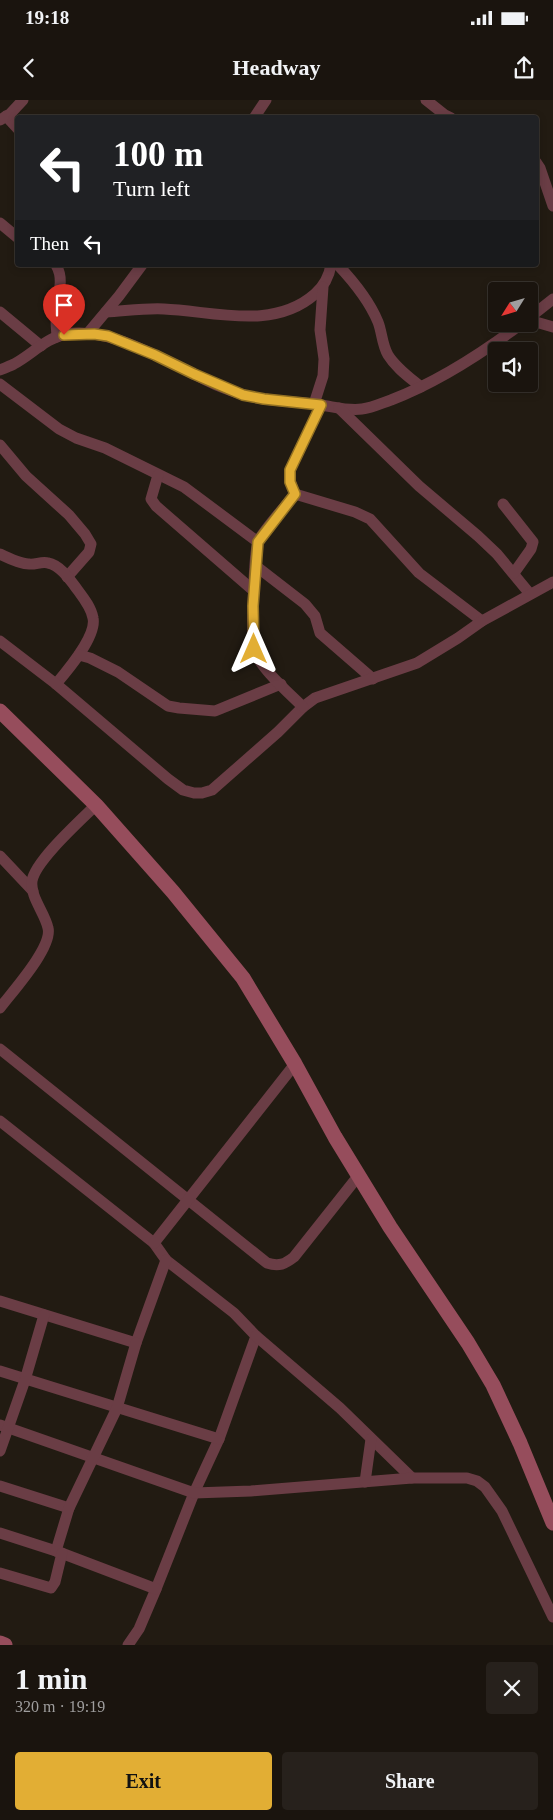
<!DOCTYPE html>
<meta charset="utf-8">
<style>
:root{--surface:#1a140e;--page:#27211c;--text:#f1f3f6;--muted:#9f9e9e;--line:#38332e;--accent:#e2ae34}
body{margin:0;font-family:Georgia,serif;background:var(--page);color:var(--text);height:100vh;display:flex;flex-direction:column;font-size:19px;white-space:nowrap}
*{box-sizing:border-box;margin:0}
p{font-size:16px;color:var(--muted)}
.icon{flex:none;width:28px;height:28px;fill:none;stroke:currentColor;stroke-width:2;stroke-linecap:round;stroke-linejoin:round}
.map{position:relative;height:1545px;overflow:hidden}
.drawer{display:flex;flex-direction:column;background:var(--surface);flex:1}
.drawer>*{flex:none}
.banner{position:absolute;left:15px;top:15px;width:524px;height:152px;border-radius:5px;box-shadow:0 2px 8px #0003,0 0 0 1px var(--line);background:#202124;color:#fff;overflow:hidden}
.needle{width:32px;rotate:233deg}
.tools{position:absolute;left:488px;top:182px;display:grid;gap:10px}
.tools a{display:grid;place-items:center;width:50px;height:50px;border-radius:5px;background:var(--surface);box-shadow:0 2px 8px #0003,0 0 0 1px var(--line);font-size:25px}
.pin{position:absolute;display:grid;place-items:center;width:42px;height:42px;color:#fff;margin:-51px -21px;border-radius:50% 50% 50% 0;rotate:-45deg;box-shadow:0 0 5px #0007}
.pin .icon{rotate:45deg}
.me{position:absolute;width:55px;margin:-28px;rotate:0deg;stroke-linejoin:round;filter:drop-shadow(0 0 4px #0008)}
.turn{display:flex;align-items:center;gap:18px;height:105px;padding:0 15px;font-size:22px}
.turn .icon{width:65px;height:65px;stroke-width:2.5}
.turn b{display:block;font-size:35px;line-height:42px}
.then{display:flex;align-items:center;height:48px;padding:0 15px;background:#0003;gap:10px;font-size:19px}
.round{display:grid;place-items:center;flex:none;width:52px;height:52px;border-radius:5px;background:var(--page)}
.summary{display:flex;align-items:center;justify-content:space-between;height:85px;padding:0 15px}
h1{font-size:30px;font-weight:700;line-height:38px}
.cta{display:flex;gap:10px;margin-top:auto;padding:10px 15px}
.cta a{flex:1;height:58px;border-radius:5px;background:var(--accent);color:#111;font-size:20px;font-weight:700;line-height:58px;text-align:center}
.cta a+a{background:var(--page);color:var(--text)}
.status{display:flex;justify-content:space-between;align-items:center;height:35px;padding:0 25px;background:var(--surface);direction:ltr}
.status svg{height:14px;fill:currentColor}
header{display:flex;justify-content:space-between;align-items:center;height:65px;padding:0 15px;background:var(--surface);font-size:22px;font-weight:700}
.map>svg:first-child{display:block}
</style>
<div class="status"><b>19:18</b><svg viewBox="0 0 49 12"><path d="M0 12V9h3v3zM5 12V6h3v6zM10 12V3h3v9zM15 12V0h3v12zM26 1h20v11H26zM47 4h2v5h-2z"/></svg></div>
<header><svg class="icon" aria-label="back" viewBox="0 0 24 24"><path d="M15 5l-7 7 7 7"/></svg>Headway<svg class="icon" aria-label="share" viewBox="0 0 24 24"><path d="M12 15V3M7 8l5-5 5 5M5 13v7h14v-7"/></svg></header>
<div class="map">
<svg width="553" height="1545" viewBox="0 0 553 1545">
<rect width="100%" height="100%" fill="#221b12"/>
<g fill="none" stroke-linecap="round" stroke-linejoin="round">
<g stroke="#6a3d45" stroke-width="11">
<polyline points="426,0 445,15 451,18"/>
<polyline points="6,16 18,29"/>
<polyline points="254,18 266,0"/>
<polyline points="0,20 10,14 23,0"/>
<polyline points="536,62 540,68 553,106"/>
<polyline points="0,123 18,138"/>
<path d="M56,165c7,12 4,23 1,35 -2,13 -1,25 0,37"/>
<path d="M338,165c16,17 31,35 40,57 4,10 4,23 10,33 8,13 21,22 33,32"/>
<polyline points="0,212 41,246"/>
<path d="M106,212c19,-1 39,-4 58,-3 49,2 109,22 151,-15 8,-7 14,-17 16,-29"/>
<polyline points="529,218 553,199"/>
<polyline points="529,220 553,227"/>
<polyline points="88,233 119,196 142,165"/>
<path d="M0,270c5,-2 10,-4 14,-6 17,-9 32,-26 52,-30 41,-6 82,18 118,35 25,13 52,27 81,30 18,3 38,3 56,6 14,2 27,6 41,4 10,-1 20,-6 29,-9 47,-18 90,-46 130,-76"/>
<polyline points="0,284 59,329 76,338 105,348 184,387 258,442"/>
<polyline points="314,304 323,276 324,259 320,230 323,187"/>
<polyline points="339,308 419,386 478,436 497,454 530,494"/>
<polyline points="0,345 26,376 69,415 85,434 91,444 89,452 67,477"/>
<polyline points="158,375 151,399 156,406 254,491"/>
<polyline points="295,394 355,412 370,419 419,473 482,521"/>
<polyline points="503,404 533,442 531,449 514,473"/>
<path d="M0,454c8,4 20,10 29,10 6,1 13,-3 19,-1 11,2 20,14 26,22 7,10 17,21 19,33 4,18 -26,53 -37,66"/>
<polyline points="256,466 305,504 315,516 320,533 373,579"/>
<polyline points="0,541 56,584 168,679 183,690 194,693 202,693 212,690 278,632 303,607 315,598 417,563 458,538 482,521 553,482"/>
<polyline points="79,555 90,558 118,572 168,606 179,608 215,611 281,584"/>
<path d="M303,607c-14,-14 -44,-40 -49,-58 -3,-9 0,-97 4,-107 2,-8 30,-39 37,-48l-5,-13v-11l31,-65"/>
<polyline points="0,756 33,791"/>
<path d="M0,908c12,-16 53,-61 48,-80 -3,-15 -18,-31 -16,-47 3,-20 49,-61 64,-76"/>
<path d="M0,949l267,214c12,4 18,1 27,-6l65,-82"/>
<polyline points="0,1021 154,1143 166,1160 234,1213 256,1236 219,1339 194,1393 156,1489 139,1529 128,1545"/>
<polyline points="154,1143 295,964"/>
<polyline points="0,1201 136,1243 166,1160"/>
<polyline points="256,1236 340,1308 412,1378"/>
<polyline points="0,1271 219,1339"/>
<polyline points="0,1325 194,1393 251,1391 412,1378 467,1378 477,1381 485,1387 502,1411 553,1517"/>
<polyline points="0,1351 25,1280 44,1215"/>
<polyline points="365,1382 371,1339"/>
<polyline points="0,1386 69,1408"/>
<polyline points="0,1433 56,1451 156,1489"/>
<polyline points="56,1451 69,1408 117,1308 136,1243"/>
<polyline points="0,1473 51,1488 55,1482 62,1453"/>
</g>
<g stroke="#964d5c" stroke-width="15">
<polyline points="0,611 96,705 173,792 243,878 295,964 335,1037 390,1127 468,1243 493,1285 520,1343 553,1423"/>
<polyline points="0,1543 5,1545"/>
</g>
</g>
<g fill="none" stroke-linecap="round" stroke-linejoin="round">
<defs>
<polyline id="route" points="64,235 94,234 108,236 155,255 194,274 243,295 264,299 321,305 290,370 290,382 295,394 258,442 253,506 254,549"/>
</defs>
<use href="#route" stroke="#937122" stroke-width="12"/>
<use href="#route" stroke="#e2ae34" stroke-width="9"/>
</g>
</svg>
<div class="tools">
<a><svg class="needle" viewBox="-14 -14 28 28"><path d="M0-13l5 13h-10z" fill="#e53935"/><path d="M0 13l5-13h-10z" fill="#9f9e9e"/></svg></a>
<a><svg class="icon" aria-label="sound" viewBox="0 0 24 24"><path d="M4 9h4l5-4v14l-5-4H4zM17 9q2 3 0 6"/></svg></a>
</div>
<div class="pin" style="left:64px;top:235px;background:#d93025"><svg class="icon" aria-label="arrive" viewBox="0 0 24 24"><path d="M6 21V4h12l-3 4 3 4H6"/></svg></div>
<svg class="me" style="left:254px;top:549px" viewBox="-20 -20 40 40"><path d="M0-17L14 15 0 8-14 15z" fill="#e2ae34" stroke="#fff" stroke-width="4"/></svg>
<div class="banner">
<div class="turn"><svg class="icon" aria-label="left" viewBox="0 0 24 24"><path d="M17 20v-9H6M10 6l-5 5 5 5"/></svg><div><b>100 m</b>Turn left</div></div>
<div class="then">Then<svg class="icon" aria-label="left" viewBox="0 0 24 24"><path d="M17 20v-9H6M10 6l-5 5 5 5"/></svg></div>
</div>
</div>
<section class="drawer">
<div class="summary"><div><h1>1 min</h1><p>320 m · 19:19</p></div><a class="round"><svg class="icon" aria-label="close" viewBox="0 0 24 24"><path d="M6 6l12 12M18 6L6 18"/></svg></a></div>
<div class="cta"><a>Exit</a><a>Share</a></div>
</section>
